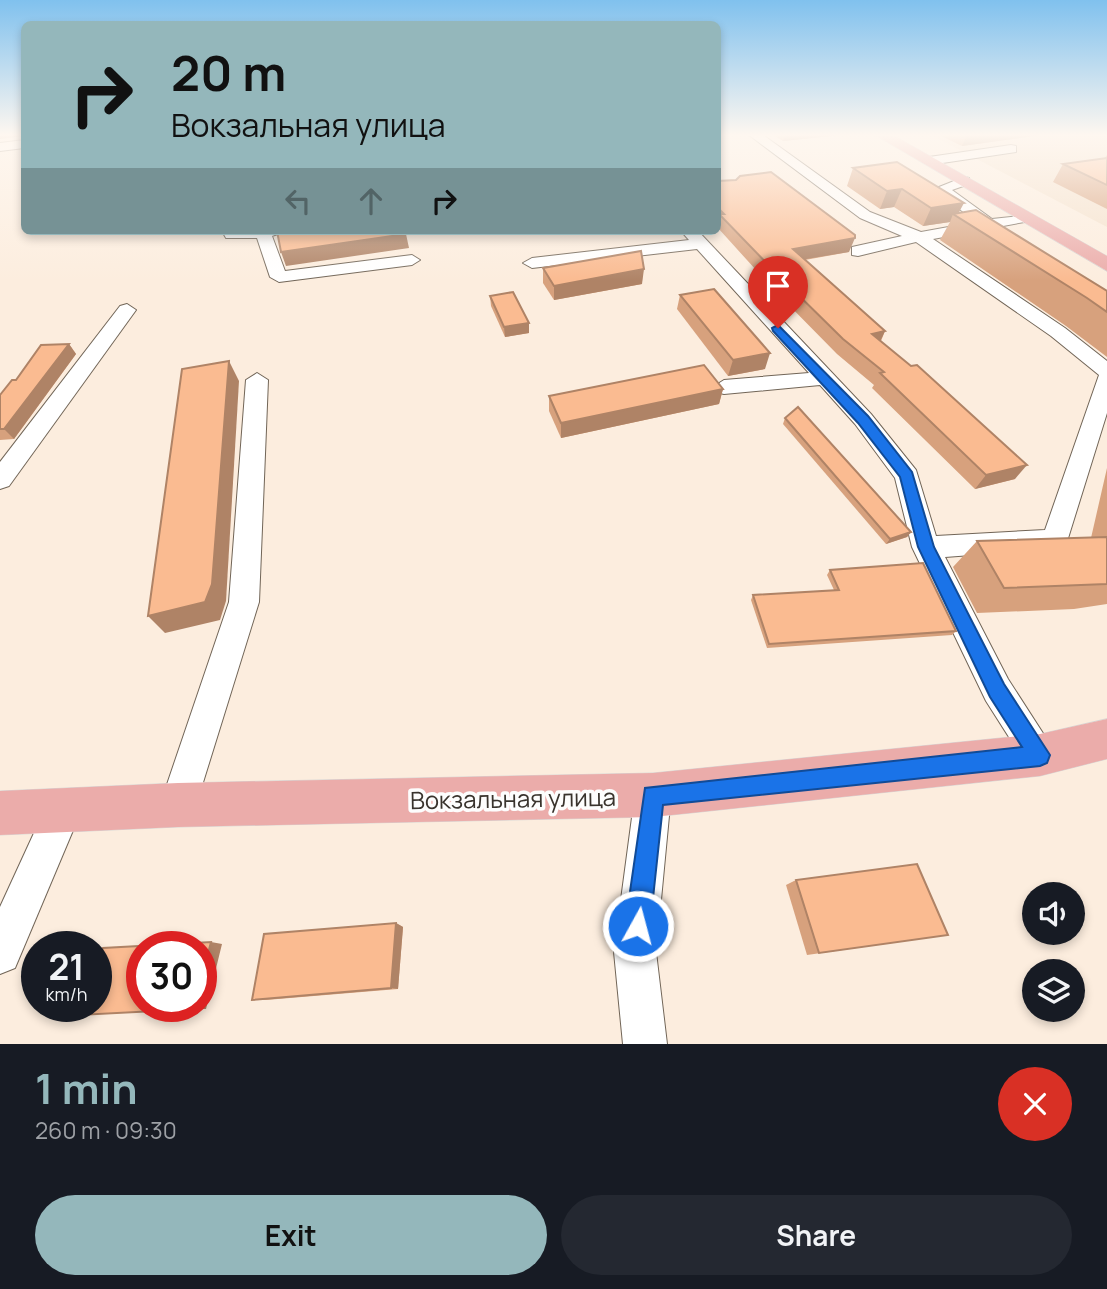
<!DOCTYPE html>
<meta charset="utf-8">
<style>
:root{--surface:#171b24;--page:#242831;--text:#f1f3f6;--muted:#9ea1a6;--accent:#94b7bb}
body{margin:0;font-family:Manrope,sans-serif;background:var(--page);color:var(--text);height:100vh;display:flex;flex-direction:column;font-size:26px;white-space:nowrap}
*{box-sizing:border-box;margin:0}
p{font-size:23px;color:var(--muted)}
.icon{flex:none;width:38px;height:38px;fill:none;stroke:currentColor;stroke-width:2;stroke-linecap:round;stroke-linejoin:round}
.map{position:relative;height:1044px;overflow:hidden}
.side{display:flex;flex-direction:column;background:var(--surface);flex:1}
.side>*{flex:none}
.guide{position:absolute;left:21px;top:21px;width:700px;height:214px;border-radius:10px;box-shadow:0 4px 10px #0003;background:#94b7bb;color:#111;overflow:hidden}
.tools{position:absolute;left:1022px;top:882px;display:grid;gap:14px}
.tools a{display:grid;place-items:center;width:63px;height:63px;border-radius:50%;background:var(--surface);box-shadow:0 4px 10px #0003;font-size:35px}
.speed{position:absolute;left:21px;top:931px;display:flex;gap:14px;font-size:35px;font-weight:700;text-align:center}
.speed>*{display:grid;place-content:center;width:91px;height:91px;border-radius:50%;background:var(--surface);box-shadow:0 4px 10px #0003;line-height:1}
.speed small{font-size:18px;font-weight:400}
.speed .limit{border:10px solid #d22;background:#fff;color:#111}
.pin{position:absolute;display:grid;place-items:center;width:60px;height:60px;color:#fff;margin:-72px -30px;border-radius:50% 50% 50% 0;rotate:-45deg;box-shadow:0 0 7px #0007}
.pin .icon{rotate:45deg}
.me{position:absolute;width:77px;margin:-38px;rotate:7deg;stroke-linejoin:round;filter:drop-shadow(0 0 5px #0008)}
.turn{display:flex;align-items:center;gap:24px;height:147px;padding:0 35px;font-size:32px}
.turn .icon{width:91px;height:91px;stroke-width:2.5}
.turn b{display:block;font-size:49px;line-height:60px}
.lanes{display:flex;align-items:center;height:66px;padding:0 35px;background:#0003;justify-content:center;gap:35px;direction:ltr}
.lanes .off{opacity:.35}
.round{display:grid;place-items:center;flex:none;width:74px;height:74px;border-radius:37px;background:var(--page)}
.headline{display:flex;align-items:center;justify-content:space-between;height:119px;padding:0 35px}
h1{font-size:42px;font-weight:700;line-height:52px;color:var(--accent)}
.action{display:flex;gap:14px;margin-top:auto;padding:14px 35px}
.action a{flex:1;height:80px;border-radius:42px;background:var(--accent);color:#111;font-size:28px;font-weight:700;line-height:80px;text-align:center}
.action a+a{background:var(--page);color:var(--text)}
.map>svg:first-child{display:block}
</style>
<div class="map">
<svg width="1107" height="1044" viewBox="0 0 1107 1044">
<rect width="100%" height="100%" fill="#fcedde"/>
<polygon fill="#f4e1cc" points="931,135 1107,135 1107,227"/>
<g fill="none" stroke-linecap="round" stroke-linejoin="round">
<defs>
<g id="minor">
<polygon points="749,135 763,135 870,212 921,232 976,222 934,189 964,177 969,178 969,184 952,190 992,219 1030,215 1030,221 933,239 1065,328 1107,361 1107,413 1065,548 945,557 1008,679 1057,755 1052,767 1040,772 1028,767 986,701 912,547 895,478 855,424 820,385 724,394 716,392 713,387 724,380 809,373 697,249 532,268 523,263 532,258 689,240 681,231 698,231 871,414 916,470 936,536 1045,530 1099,375 1051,336 916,242 858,256 852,255 852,247 902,236 860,218"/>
<polygon points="24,140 24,148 0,151 0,143"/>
<polygon points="1011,145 1016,146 1016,152 929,165 922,161 929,157"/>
<polygon points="222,231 286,231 272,236 285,271 412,255 420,260 412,265 279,282 270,277 257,238 226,238"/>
<polygon points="127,304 136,310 9,486 0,489 0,462 120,306"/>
<polygon points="257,373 268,380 259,602 196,805 191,818 178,823 165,818 160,805 229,602 246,380"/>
<polygon points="653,777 666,782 671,795 656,952 667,1044 623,1044 614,952 635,795 640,782"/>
<polygon points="64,791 77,796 82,809 15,968 0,974 0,907 51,796"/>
</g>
<g id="major">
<polygon points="875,135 893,135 1107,256 1107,271"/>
<polygon points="1107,719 1107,759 1040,776 653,817 178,827 0,835 0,791 178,783 653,773 1040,734"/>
</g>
</defs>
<use href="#minor" stroke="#716557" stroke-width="2"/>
<use href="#major" stroke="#d7d6d5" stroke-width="1"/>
<use href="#minor" fill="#fff" fill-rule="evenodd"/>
<use href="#major" fill="#ebacaa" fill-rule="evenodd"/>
</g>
<g fill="#d7a17d">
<polygon points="773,135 841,135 783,141"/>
<polygon points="939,135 1041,135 962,146"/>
<polygon points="1107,155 1107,209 1053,182 1063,164 1105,158"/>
<polygon points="853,168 958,213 1107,291 1107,357 1066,326 940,240 950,222 923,226 894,207 880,209 847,186"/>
<polygon points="718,181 849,252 805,260 885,331 881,341 1015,479 975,489 872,388 874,385 837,354 775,291 718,228"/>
<polygon points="543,268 642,284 554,300 543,283"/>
<polygon points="680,295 765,369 728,376 677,309"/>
<polygon points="490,296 529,333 505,337 491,306"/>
<polygon points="69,344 76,354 14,439 0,440 0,395 16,380"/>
<polygon points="723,389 719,404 561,438 549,411 549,396"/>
<polygon points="785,418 911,532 907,537 886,544 783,424"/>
<polygon points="1107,468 1107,604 1074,609 977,613 953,567 977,541 1091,538"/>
<polygon points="830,570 956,631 952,635 767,648 751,600 753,595 834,590 827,575"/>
<polygon points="796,880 948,935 807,955 786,885"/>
<polygon points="396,923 403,927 398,989 266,1000 252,1000"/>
</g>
<g fill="#af8366">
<polygon points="0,135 24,135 24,136 0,139"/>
<polygon points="785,135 841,135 783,141"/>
<polygon points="967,135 1041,135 962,146"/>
<polygon points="902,189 894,207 880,209 887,191"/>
<polygon points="964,203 957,216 953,214 950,222 923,226 931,208"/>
<polygon points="406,234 409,248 286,266 281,252"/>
<polygon points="855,238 849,252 788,262 793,249"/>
<polygon points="644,269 642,284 554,300 554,286"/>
<polygon points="529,323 529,333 505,337 504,327"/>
<polygon points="885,331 878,346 872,334"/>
<polygon points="69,344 76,354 14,439 4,429"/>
<polygon points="770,353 765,369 728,376 733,360"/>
<polygon points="229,361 239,381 226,601 220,620 165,633 148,616"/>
<polygon points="723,389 719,404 561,438 561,423"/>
<polygon points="1027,465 1015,479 975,489 986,475"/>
<polygon points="911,532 907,537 886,544 890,539"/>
<polygon points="396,923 403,927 398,989 391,988"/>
<polygon points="211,942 222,944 206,1009 194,1009 195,1006 201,1006 201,981"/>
</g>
<g fill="#fabb91" stroke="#af8366" stroke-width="2">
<polygon points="1107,158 1107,185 1063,164"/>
<polygon points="897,162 964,203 931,208 902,189 887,191 853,168"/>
<polygon points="771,172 855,235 855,238 793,249 885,331 872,334 911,366 917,365 1027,465 986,475 880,373 884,372 843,339 780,277 719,214 724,214 718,208 718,181 736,180 740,176"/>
<polygon points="976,210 1107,291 1107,312 1087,298 953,214"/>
<polygon points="277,231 405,231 406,234 281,252"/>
<polygon points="641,251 644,269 554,286 543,268"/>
<polygon points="714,289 770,353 733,360 680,295"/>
<polygon points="513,292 529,323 504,327 490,296"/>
<polygon points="69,344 4,429 0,429 0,395 12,380 16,380 41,345"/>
<polygon points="229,361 212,584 205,602 148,616 182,369"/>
<polygon points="704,365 723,389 561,423 549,396"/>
<polygon points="798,407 911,532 890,539 785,418"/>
<polygon points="1107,537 1107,584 1004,588 977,541"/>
<polygon points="923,563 956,631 769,644 753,595 839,590 830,570"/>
<polygon points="917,864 948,935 819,953 796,880"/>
<polygon points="396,923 391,988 252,1000 264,934"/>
<polygon points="211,942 201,981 201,947 142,947 142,1006 195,1006 194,1009 79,1015 82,1006 96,1006 96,966 103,948"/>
</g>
<linearGradient id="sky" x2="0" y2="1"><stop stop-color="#80c1ee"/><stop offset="0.48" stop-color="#fef7f0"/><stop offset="1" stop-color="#fef7f0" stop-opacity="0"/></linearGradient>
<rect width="1107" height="281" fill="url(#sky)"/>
<polygon fill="#1a73e8" stroke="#114b97" stroke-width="2" points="778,325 868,416 912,472 934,547 1004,684 1050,755 1047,763 1040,766 663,805 650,926 646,935 638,938 629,935 625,926 645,788 1022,747 990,697 918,547 900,477 858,423 773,331 772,328"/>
<g text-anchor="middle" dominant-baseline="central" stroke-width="7" stroke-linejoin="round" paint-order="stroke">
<g font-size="24" fill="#39332d" stroke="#fdfdfd">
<text transform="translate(513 798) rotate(-1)">Вокзальная улица</text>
</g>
</g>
</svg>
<div class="tools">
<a><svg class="icon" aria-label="sound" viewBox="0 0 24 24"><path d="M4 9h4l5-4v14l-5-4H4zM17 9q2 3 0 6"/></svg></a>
<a><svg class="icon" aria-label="layers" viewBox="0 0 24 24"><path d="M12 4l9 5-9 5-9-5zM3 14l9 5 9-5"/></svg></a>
</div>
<div class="speed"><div>21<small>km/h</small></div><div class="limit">30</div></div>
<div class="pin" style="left:778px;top:328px;background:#d93025"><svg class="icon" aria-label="arrive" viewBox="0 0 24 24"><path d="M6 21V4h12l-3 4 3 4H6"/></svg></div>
<svg class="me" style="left:638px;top:926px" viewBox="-20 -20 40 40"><circle r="17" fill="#1a73e8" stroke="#fff" stroke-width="3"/><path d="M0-11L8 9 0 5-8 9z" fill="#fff"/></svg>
<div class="guide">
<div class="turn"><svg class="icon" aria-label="right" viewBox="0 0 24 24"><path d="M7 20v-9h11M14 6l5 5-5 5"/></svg><div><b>20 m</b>Вокзальная улица</div></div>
<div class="lanes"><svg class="icon off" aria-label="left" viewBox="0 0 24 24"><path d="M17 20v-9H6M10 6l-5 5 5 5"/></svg><svg class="icon off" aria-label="ahead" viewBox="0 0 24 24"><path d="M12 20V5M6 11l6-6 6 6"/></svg><svg class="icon" aria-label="right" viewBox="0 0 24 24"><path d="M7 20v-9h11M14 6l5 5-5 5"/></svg></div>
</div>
</div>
<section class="side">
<div class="headline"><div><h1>1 min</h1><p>260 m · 09:30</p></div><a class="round" style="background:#d93025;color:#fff"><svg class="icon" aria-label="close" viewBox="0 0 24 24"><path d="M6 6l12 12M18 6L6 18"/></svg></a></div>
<div class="action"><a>Exit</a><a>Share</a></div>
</section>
